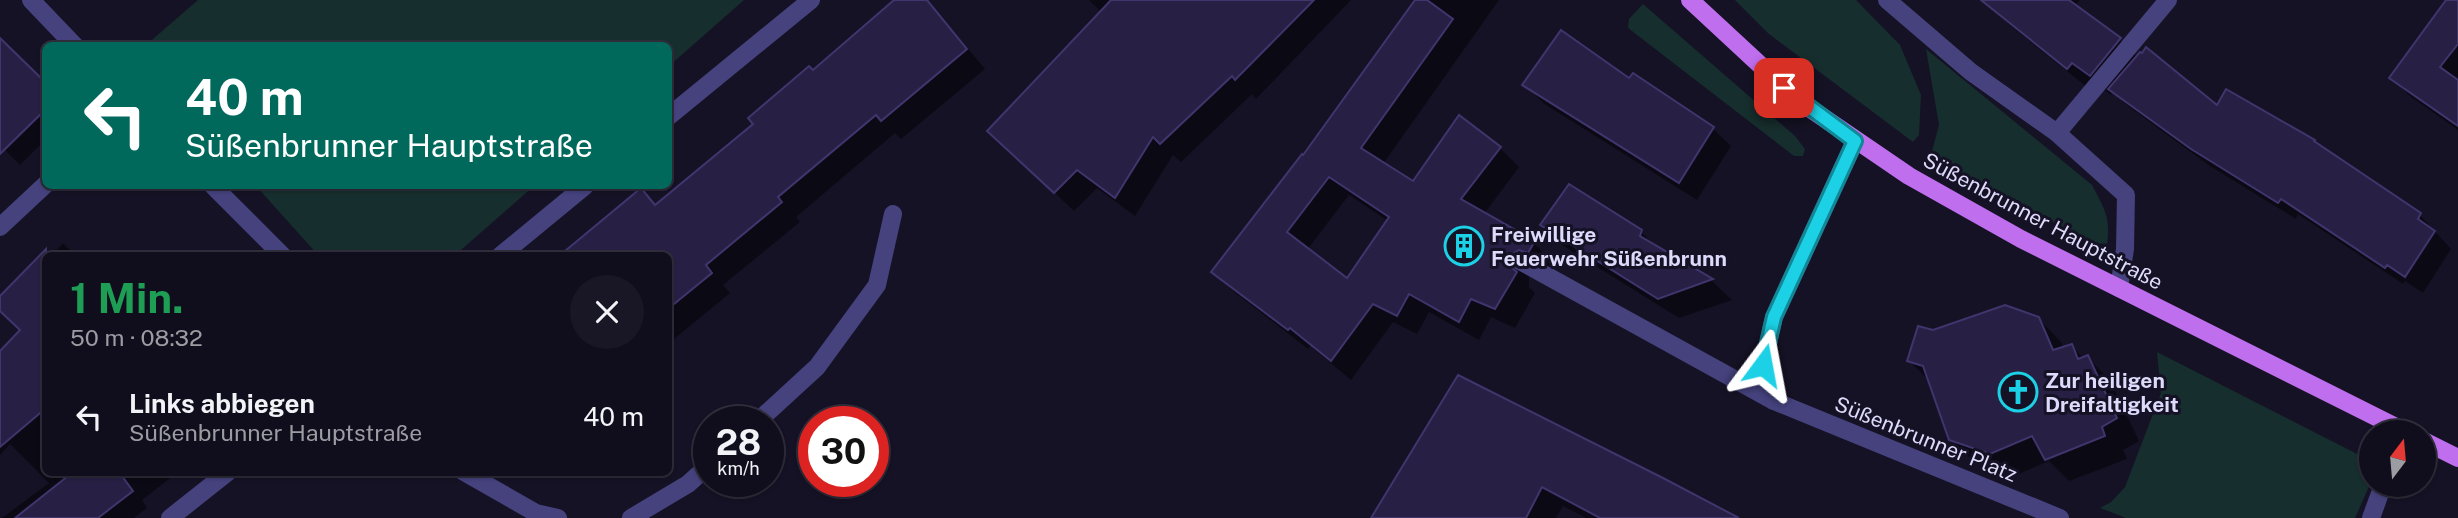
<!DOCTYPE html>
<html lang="de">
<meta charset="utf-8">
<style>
:root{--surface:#100e1c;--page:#191725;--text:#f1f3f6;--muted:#9c9ca3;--line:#302e3b}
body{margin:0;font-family:"Public Sans",sans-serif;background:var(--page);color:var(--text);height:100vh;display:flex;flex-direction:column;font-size:26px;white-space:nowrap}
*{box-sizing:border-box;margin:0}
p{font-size:23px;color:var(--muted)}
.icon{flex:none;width:38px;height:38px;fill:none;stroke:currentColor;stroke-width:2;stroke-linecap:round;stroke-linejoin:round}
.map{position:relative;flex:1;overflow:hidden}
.sheet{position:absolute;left:42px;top:252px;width:630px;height:224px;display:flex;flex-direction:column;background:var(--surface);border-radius:10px;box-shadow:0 2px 5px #0004,0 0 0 2px var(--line)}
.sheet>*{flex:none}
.top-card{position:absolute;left:42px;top:42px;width:630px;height:147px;border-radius:10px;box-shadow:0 2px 5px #0004,0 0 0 2px var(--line);background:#00695c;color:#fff;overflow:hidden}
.needle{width:46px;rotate:16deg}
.controls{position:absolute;left:2359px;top:420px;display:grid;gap:14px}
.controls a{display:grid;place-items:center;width:77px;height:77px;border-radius:50%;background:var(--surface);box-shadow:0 2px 5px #0004,0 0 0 2px var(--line);font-size:35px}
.speed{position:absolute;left:693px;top:406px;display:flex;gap:14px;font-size:35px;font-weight:700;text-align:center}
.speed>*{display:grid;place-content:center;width:91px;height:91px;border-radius:50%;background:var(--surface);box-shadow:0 2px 5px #0004,0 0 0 2px var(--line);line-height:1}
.speed small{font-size:18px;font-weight:400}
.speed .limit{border:10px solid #d22;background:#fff;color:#111}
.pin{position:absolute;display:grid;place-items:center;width:60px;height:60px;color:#fff;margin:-30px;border-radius:14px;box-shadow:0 4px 10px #0006}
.me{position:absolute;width:77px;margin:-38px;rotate:13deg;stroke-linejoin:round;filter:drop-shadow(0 0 5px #0008)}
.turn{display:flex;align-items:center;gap:24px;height:147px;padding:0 28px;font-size:32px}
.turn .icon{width:91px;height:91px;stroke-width:2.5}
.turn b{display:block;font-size:49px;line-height:60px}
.round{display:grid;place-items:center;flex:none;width:74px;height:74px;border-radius:37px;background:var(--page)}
.headline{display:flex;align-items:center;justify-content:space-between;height:119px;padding:0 28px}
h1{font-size:42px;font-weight:700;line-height:52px;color:#1e9e55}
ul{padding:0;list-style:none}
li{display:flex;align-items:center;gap:21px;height:91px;padding:0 28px}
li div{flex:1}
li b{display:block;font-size:26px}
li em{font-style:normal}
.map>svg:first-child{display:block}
</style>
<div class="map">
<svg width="2458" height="518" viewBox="0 0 2458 518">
<rect width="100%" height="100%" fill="#151225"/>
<g fill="#162e2d">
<polygon points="198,0 744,0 669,66 668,46 146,45"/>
<polygon points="1735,0 1856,0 1900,45 1921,95 1919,135 1913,142 1769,34"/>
<polygon points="1643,4 1795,136 1805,149 1803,156 1794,156 1628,28 1629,19"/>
<path d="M1926,49l166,136c12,23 19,32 15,59l-15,-1 -156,-83 -4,-9 7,-26z"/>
<polygon points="256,186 534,186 454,256 318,255"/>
<polygon points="2157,352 2371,461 2371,482 2355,518 2126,518 2100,508 2111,502 2125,487 2161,393"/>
</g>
<g fill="#0007" fill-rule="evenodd">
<polygon points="896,0 927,0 985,69 901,139 895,133 796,217 800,222 723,285 730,293 668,344 668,256 641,190 657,206 756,125"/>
<polygon points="1089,0 1351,0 1256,99 1252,94 1181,162 1173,155 1135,216 1097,188 1074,211 1009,150 1102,13"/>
<path d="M1417,0h82l-116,164 30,20 87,-36 19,19 -35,47 50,29 19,19 -5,9 -19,4v12l6,6 -20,35 -24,-11 -12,23 -50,-28 -12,22 -24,-12 -42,58 -41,-34 -2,3 -75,-58 -19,-19zM1349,195l39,26 -41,59 -40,-30z"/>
<polygon points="1983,0 2080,0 2074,6 2120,40 2138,57 2217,107 2320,148 2420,215 2451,249 2423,293 2405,281 2403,284 2298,214 2296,219 2210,166 2128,106 2113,92 2111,95 2093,81 2088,88 2011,26"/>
<polygon points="2452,0 2458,0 2458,130 2410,96 2392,78"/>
<polygon points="0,40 46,85 46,139 20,165 0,145"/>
<polygon points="1629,81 1712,128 1731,146 1697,200 1543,103 1525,84"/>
<polygon points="1542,225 1641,232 1658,248 1712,281 1732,300 1679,318 1562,245"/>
<polygon points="63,243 76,256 51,256"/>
<polygon points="46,261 46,472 178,472 142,500 147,508 134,518 2,518 49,483 10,444 0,455 0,353 22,331 0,309 0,299"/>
<polygon points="2038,318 2061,342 2064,349 2072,346 2084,359 2087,357 2110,380 2139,441 2123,450 2127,459 2069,481 2049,461 2014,476 1974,462 1950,439 1931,382 1909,361 1933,332"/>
<polygon points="1459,377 1735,518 1586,518 1563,506 1556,518 1373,518"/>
</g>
<g fill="#282044" stroke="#40356d" stroke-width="2" fill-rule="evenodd">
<polygon points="894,0 927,0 967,49 881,121 876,115 778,197 782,202 706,265 712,273 668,309 668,256 559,256 641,188 655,205 753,124 748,118 809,66 813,70"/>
<polygon points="1111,0 1314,0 1235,80 1232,76 1160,144 1153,137 1115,198 1077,170 1054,193 987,131"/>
<path d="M1415,0h12l26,19 -92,129 52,33 46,-66 42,32 -40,52 74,42 -7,12 -9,-3 -9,5v11l7,6 -22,37 -24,-10 -12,23 -50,-28 -12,22 -24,-12 -42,57 -41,-33 -2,2 -77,-58 91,-118 1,1zM1329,177l60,40 -42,61 -60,-46z"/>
<polygon points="1981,0 2069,0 2121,38 2090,76 2072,63 2067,69"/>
<polygon points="2446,0 2458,0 2458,44 2440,67 2458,80 2458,126 2389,78"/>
<polygon points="1561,30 1629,78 1633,73 1714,127 1679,183 1522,85"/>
<polygon points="0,38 46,83 46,109 0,154"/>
<polygon points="2146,47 2217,105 2226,89 2315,140 2314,141 2421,213 2418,219 2435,231 2405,277 2387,265 2385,268 2281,199 2278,203 2191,149 2108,89 2140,52 2142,53"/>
<polygon points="1569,184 1642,230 1640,236 1713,279 1658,299 1540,225"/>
<polygon points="46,249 46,408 0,447 0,351 20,330 0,311 0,296"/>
<polygon points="2005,305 2039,317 2053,350 2072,344 2078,359 2088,355 2117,418 2102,427 2105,436 2045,460 2032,436 1990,454 1949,440 1923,366 1907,361 1918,326 1933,330"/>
<polygon points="1458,375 1663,478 1739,518 1600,518 1542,487 1526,518 1371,518"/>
<polygon points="73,472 119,472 133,491 98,518 15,518"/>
</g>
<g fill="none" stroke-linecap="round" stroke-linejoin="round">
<g stroke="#45427e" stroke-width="18">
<polyline points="1520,261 1774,401"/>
<polyline points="757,422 817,367 877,285 893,214"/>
<polyline points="464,472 536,513 558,518"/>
<polyline points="631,518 688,484 709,465"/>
</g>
<g stroke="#45427e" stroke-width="18">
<polyline points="31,0 75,46"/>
<polyline points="1887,0 1971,72 2057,133 2126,195 2125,249 2119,288"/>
<polyline points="668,117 811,0"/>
<polyline points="2057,133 2168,0"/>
<polyline points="1855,141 1774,317 1763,365 1774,401 2060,518"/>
<polyline points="213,186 283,256"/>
<polyline points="0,227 46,184"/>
<polyline points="500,256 585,186"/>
<polyline points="170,518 228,472"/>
<polyline points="2371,518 2383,485"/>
</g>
<g stroke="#bf6eee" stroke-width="18">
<polyline points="1690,0 1799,101 1909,176 2021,239 2406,432"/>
<polyline points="2424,441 2458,458"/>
</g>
</g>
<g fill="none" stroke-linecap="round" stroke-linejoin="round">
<defs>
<polyline id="route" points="1763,365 1774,317 1855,141 1784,88"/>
</defs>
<use href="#route" stroke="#128795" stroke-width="18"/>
<use href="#route" stroke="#1cd0e5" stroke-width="12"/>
</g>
<defs>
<symbol id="building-ring" viewBox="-11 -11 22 22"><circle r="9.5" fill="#151225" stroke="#1cd0e5" stroke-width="1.5"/><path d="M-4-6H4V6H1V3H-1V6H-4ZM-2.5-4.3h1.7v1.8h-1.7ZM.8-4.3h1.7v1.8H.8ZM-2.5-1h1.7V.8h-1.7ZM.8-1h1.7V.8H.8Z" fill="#1cd0e5"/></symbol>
<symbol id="church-ring" viewBox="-11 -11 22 22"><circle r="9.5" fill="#151225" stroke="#1cd0e5" stroke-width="1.5"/><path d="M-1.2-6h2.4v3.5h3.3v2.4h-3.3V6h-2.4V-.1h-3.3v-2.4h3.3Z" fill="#1cd0e5"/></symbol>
</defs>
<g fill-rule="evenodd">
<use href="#building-ring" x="1442" y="224" width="44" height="44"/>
<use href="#church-ring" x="1996" y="370" width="44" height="44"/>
</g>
<g text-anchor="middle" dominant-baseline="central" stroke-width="6" stroke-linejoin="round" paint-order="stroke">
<g font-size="21" fill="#dedafb" stroke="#151225">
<text transform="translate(2043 221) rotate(28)">Süßenbrunner Hauptstraße</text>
<text transform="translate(1926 439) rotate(22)">Süßenbrunner Platz</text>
</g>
<g font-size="21" font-weight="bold" fill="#dedafb" stroke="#151225" text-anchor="start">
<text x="1491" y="234">Freiwillige<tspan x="1491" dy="24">Feuerwehr Süßenbrunn</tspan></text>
<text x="2045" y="380">Zur heiligen<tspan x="2045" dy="24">Dreifaltigkeit</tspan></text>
</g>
</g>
</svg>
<div class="controls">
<a><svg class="needle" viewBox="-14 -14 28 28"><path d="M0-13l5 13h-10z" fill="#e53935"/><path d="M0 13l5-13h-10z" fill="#9c9ca3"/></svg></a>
</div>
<div class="speed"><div>28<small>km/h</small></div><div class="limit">30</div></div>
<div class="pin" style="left:1784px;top:88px;background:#d93025"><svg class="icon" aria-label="arrive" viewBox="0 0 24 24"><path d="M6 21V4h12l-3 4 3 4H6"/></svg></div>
<svg class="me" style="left:1763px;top:365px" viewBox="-20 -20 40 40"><path d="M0-17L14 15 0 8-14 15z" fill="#1cd0e5" stroke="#fff" stroke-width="4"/></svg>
<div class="top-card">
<div class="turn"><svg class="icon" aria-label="left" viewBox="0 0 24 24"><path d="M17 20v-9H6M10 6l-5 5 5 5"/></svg><div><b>40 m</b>Süßenbrunner Hauptstraße</div></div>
</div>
<section class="sheet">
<div class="headline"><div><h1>1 Min.</h1><p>50 m · 08:32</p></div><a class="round"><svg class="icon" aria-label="close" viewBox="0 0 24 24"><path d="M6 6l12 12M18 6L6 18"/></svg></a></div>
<ul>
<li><svg class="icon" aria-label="left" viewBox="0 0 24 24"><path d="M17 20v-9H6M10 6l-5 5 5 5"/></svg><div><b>Links abbiegen</b><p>Süßenbrunner Hauptstraße</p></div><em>40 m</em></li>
</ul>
</section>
</div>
